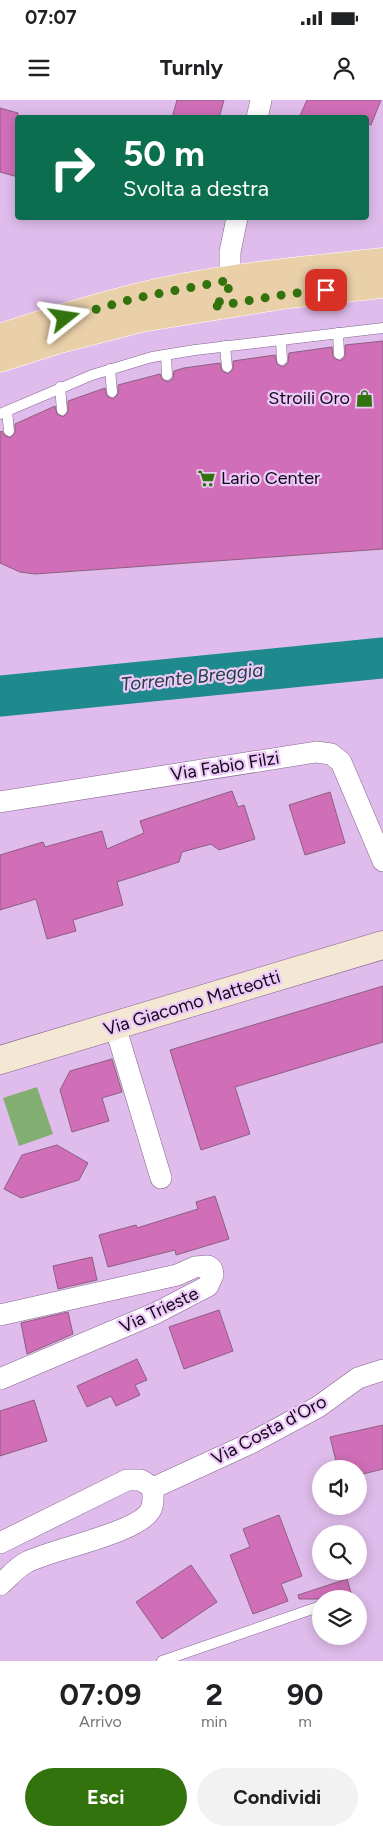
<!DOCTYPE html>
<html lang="it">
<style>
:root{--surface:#fff;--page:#f2f2f2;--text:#202124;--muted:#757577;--accent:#32730d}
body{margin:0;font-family:Figtree,sans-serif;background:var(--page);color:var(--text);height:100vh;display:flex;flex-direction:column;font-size:19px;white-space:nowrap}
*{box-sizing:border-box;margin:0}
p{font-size:16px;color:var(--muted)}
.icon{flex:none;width:28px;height:28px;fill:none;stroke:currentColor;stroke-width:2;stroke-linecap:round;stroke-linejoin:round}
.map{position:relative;height:1561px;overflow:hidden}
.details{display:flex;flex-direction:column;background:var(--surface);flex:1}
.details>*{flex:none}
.banner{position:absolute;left:15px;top:15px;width:354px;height:105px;border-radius:5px;box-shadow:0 2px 12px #0003;background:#0b6e4f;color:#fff;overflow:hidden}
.fabs{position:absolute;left:312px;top:1360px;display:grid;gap:10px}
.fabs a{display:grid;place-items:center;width:55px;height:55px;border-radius:50%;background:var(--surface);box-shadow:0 2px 12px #0003;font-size:25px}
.pin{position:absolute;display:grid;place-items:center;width:42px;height:42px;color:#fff;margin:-21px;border-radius:10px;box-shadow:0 2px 8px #0006}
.me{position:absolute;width:55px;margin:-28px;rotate:75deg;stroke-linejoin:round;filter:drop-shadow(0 0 4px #0008)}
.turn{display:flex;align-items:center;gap:18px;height:105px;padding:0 25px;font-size:22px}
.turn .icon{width:65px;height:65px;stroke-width:2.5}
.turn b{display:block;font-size:35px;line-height:42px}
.eta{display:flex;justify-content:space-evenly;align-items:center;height:85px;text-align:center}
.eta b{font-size:30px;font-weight:700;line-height:35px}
.action{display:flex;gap:10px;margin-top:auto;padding:10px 25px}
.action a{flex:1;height:58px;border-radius:30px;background:var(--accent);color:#fff;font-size:20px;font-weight:700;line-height:58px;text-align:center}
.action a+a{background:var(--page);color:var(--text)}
.status{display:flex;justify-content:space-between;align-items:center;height:35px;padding:0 25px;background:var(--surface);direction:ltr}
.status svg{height:14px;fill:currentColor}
header{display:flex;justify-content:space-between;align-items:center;height:65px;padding:0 25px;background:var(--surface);font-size:22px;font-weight:700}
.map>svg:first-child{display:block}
</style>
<div class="status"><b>07:07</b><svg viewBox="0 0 49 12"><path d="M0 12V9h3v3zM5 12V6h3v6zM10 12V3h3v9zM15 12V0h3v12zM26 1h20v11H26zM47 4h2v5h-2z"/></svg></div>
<header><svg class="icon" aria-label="menu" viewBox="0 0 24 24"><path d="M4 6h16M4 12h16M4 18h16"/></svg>Turnly<svg class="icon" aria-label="person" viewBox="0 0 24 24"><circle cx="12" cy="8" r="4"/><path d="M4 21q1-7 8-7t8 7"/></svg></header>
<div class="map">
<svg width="383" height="1561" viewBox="0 0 383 1561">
<rect width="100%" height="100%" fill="#dfbceb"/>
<polygon fill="#82af71" points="37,987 53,1034 19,1046 3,998"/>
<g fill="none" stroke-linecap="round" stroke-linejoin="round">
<polyline stroke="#1f8a8d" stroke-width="41" points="0,596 383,558"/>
</g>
<g fill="#d06eb7" stroke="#8d5f80">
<polygon points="177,0 224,0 219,18 172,18"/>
<polygon points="307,0 381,0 371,25 366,23 366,18 299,18"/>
<polygon points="0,8 18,13 18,77 0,72"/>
<polygon points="383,241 383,449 35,474 20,472 0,463 0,332 2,331 4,335 10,338 15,333 15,324 55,306 57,314 63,317 68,312 68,301 105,288 107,296 113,299 118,294 118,285 160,274 162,279 168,282 173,279 174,271 184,268 220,263 222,271 228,274 233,269 233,261 275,255 277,264 283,267 288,263 289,253 332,247 333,257 340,261 345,257 345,245"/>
<polygon points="232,691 238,707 244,705 255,739 219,750 211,744 182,752 179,762 117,782 123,805 73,820 76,831 51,838 47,839 36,799 0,810 0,755 43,742 45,747 102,731 107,749 144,733 140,721"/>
<polygon points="330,692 345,743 305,755 289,705"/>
<polygon points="383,886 383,942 235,987 250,1034 201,1050 170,950"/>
<polygon points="112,959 122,992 102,998 109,1021 72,1032 60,990 70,971"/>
<polygon points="57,1045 88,1063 79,1080 21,1098 4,1089 22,1055"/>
<polygon points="215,1096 229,1139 176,1155 175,1150 108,1167 99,1135 136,1125 137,1128 198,1109 196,1102"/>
<polygon points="92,1157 97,1180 58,1189 53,1166"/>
<polygon points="219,1210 233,1251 184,1269 169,1227"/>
<polygon points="68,1212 73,1234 27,1254 21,1223"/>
<polygon points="137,1259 147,1280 135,1285 140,1295 116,1306 111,1296 87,1307 77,1286"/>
<polygon points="34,1300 47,1341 0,1356 0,1311"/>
<polygon points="383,1325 383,1369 359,1375 359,1369 338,1369 330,1337"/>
<polygon points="279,1415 302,1476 281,1484 288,1501 253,1514 230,1455 250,1447 243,1429"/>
<polygon points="191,1465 217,1502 162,1539 136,1502"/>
<polygon points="347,1479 353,1499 299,1499 298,1495"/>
</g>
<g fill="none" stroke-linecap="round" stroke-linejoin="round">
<defs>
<g id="lane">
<polyline points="338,233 339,254"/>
<polyline points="281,240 282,260"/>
<polyline points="225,246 227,267"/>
<polyline points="166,255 167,275"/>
<polyline points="110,269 112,292"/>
<polyline points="60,287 62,310"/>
<polyline points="7,311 9,331"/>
<polyline points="0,314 92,275 152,257 195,250 383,228"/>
<polyline points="162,1561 318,1507"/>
</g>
<g id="street">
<polyline points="257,18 261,0"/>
<polyline points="227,194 230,180 230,152 237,118"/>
<polyline points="0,702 316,652 331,654 341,662 383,761"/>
<polyline points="115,926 161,1078"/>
<polyline points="0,1215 177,1175 195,1167 208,1166 212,1169 213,1175 208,1186 156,1213 0,1279"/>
<polyline points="153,1388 249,1344 318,1307 358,1278 383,1270"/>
<polyline points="0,1443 127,1380 141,1380 153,1388"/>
<path d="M0,1485c8,-7 17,-18 27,-23 26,-13 110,-29 123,-51 4,-6 3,-15 3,-23"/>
</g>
<polyline id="secondary" points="0,960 383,845"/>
<g id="primary">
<path d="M0,238c44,-15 89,-28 135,-40 81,-20 165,-27 248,-36"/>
<polyline points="0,258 60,239 141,218 289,194 383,184"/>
</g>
</defs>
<use href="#lane" stroke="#856590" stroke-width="11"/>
<use href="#street" stroke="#856590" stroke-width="22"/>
<use href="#secondary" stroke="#856590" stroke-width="29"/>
<use href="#primary" stroke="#fff" stroke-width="29"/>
<use href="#lane" stroke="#fff" stroke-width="10"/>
<use href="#street" stroke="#fff" stroke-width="21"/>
<use href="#secondary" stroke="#f4e8d4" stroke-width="28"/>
<use href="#primary" stroke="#e9d0a9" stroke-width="28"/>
</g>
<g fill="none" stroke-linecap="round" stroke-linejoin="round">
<path stroke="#32730d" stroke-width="9" stroke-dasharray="0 16.2" d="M65,218l71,-20 94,-18c-2,15 -6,20 -19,27l77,-13 38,-4"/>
</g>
<defs>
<symbol id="shop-bare" viewBox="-9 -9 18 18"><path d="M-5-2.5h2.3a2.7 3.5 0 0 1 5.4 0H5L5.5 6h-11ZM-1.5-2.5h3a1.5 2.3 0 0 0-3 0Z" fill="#32730d" stroke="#ecc9f8" stroke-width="2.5" paint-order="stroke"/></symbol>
<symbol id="supermarket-bare" viewBox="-9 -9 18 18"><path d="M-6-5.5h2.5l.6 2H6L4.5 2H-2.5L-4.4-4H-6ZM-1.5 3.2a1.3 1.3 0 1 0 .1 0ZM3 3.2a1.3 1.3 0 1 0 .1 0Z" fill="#32730d" stroke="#ecc9f8" stroke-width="2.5" paint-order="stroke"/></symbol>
</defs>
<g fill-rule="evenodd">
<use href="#shop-bare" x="352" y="286" width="25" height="25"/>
<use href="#supermarket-bare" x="194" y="366" width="25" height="25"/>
</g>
<g text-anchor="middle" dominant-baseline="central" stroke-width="4.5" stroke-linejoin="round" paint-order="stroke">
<g font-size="18" fill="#130717" stroke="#ecc9f8" text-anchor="end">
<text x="350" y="298">Stroili Oro</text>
<text x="221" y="378" text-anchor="start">Lario Center</text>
</g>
<g font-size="18" fill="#130717" stroke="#ecc9f8">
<text transform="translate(225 666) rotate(-9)">Via Fabio Filzi</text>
<text transform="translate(192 903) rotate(-17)">Via Giacomo Matteotti</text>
<text transform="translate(159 1210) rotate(-25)">Via Trieste</text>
<text transform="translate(269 1330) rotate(-28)">Via Costa d'Oro</text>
</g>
<g font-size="19" font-style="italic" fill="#234142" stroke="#ecc9f8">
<text transform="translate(192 577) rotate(-6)">Torrente Breggia</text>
</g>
</g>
</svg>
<div class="fabs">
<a><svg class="icon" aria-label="sound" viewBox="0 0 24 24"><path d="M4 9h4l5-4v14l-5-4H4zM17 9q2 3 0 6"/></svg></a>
<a><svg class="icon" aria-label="search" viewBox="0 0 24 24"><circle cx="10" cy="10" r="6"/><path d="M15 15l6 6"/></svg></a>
<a><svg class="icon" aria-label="layers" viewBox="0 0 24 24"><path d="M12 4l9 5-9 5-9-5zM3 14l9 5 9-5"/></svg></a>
</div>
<div class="pin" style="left:326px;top:190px;background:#d93025"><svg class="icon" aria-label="arrive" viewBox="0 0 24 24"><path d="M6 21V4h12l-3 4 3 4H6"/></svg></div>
<svg class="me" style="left:65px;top:218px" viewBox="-20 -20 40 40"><path d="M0-17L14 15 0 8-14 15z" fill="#32730d" stroke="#fff" stroke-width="4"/></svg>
<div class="banner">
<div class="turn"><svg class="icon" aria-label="right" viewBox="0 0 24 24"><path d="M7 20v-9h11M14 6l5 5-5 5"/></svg><div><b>50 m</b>Svolta a destra</div></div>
</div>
</div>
<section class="details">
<div class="eta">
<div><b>07:09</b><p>Arrivo</p></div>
<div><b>2</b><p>min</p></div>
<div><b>90</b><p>m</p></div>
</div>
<div class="action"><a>Esci</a><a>Condividi</a></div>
</section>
